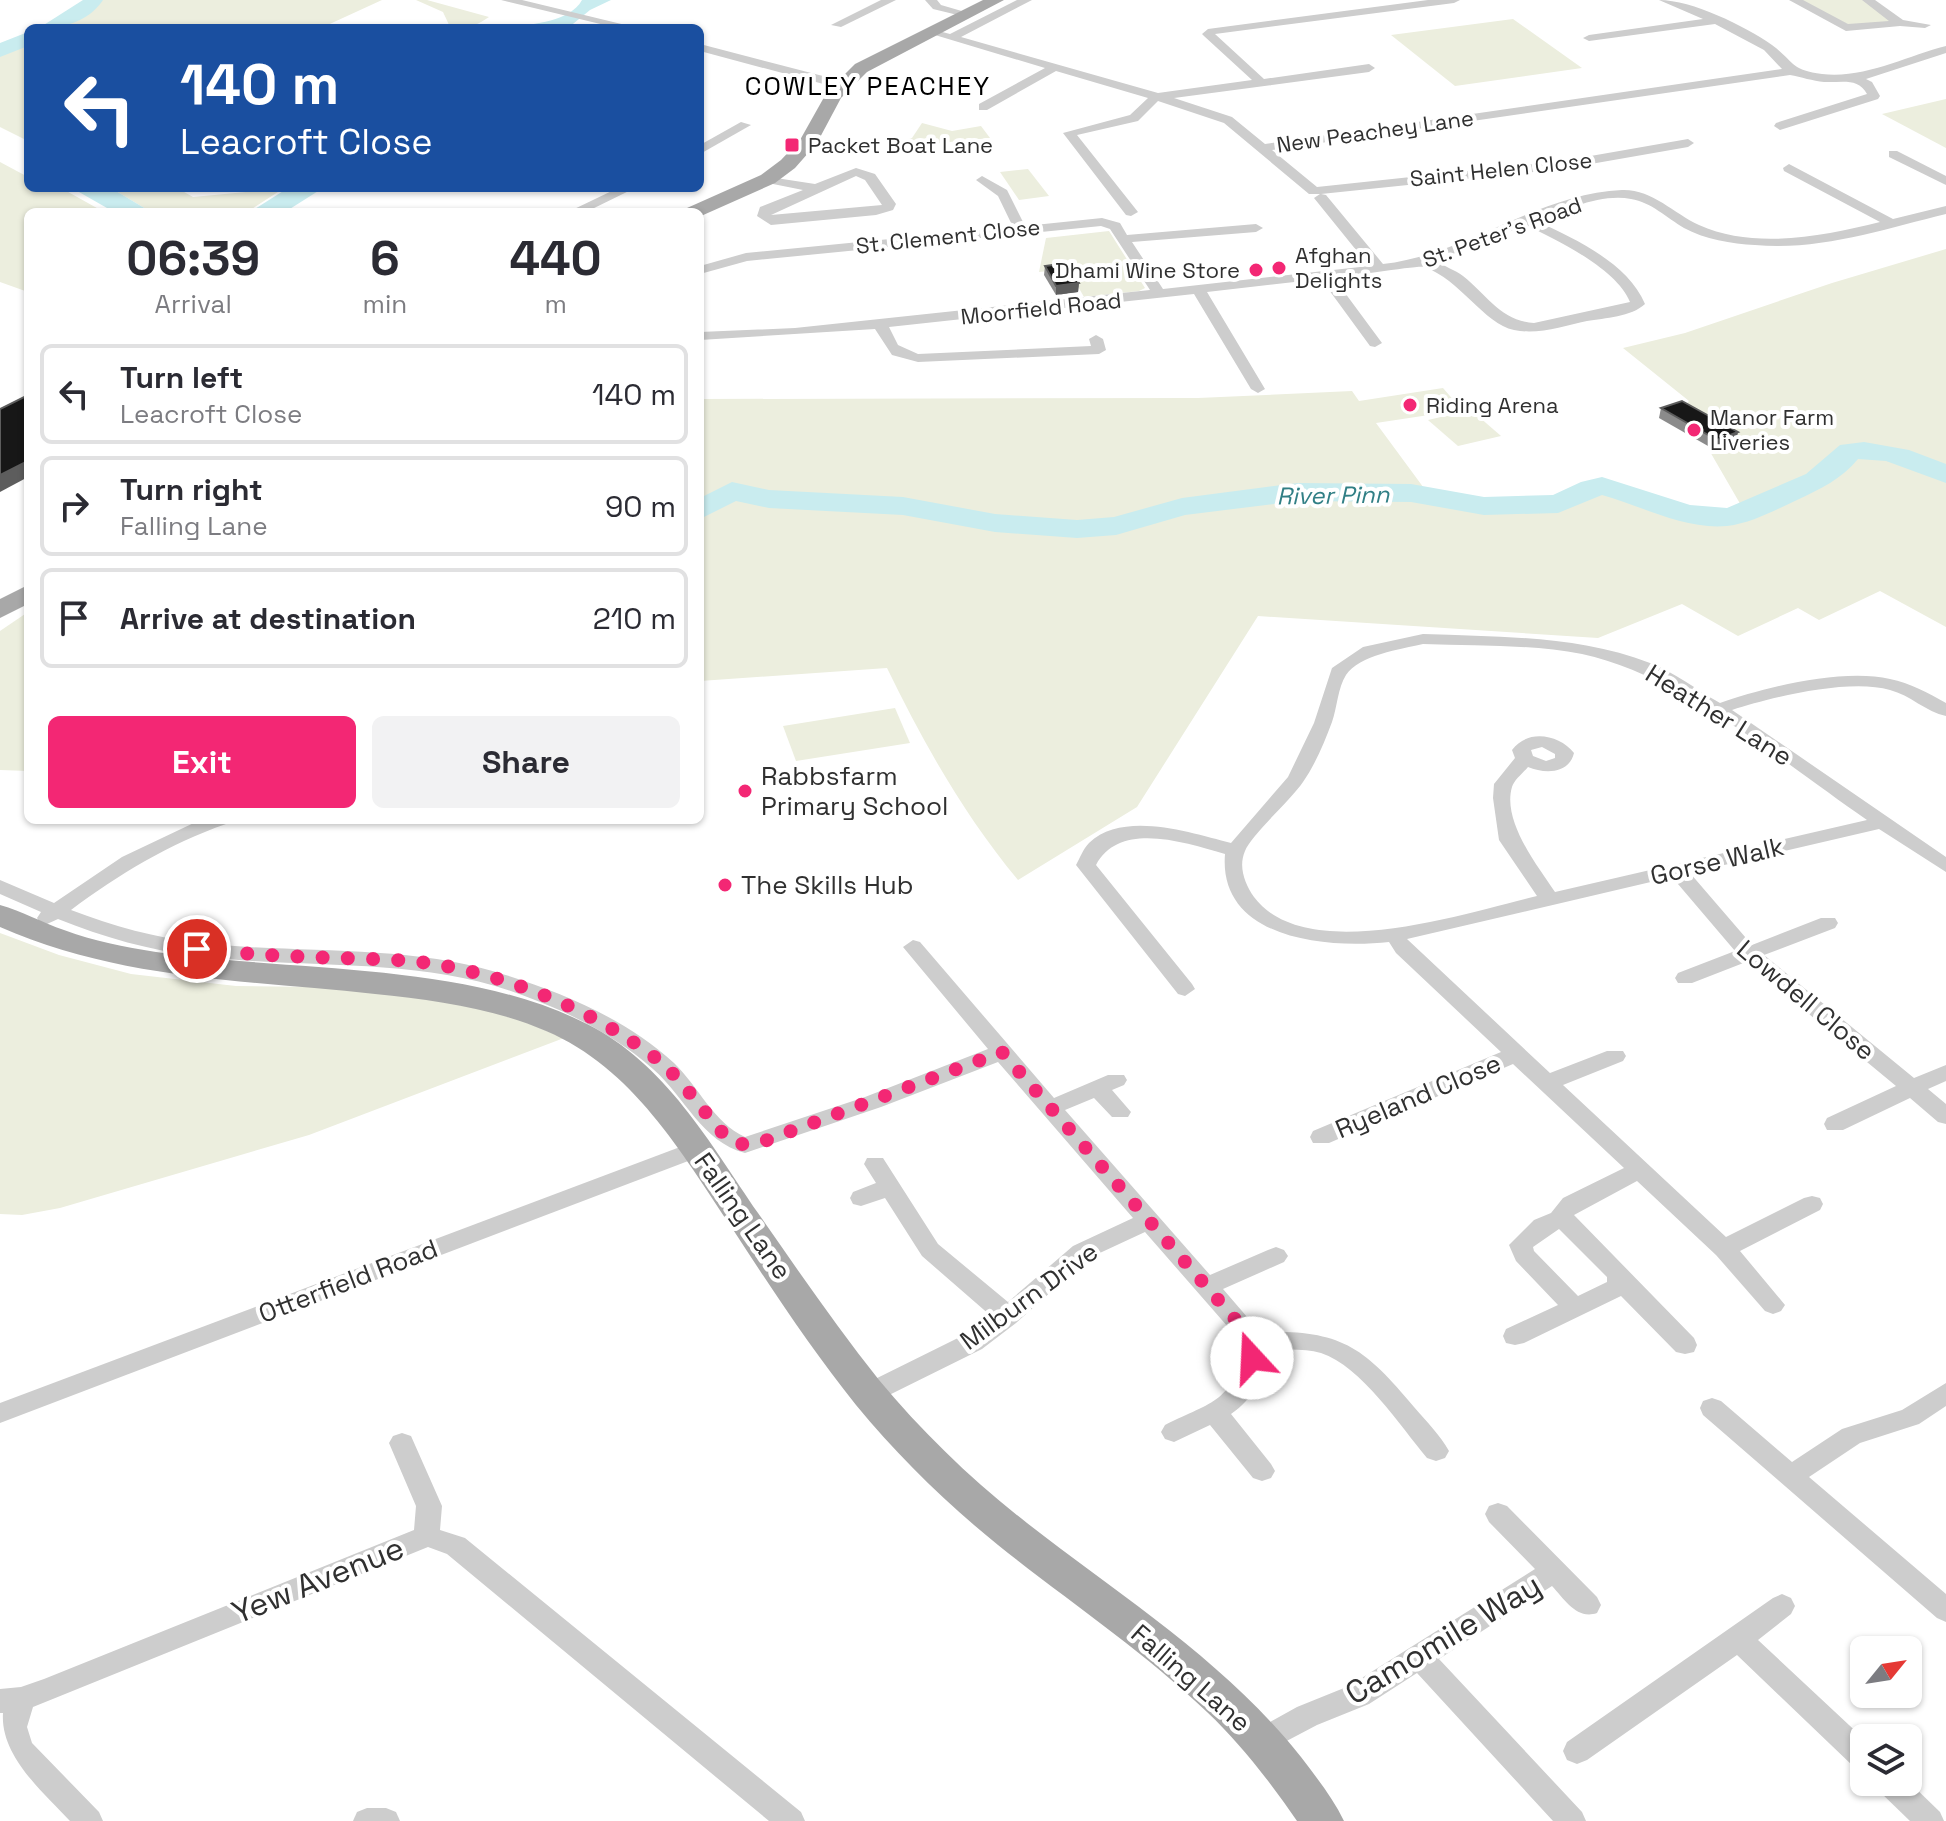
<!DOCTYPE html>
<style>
:root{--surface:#fff;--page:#f2f2f3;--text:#2b2b33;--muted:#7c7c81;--line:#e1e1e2;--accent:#f32774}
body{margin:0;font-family:"Space Grotesk",sans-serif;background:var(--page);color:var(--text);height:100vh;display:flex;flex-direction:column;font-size:30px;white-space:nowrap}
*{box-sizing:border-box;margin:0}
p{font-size:26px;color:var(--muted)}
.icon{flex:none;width:44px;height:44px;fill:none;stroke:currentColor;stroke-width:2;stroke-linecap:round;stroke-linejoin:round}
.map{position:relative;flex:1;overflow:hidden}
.drawer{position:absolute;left:24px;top:208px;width:680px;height:616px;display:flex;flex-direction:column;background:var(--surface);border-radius:12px;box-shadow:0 2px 6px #0004}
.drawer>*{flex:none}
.top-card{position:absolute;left:24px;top:24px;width:680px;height:168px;border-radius:12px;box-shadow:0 2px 6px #0004;background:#1a4fa0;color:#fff;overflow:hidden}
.needle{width:52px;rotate:60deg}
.controls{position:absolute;left:1850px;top:1636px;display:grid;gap:16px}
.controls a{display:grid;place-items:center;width:72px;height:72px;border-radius:12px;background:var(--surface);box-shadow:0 2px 6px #0004;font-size:40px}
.pin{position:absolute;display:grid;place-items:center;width:68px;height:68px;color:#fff;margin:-34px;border:4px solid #fff;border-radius:50%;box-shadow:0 2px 8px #0007}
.me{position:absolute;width:88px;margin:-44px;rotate:340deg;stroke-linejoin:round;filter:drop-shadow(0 0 6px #0008)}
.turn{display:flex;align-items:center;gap:28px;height:168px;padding:0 24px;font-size:36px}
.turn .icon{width:104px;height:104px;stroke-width:2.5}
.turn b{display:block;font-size:56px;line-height:68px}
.eta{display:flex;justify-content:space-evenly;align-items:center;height:136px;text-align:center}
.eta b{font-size:48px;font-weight:800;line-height:56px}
.primary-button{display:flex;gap:16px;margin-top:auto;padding:16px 24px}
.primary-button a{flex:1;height:92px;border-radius:12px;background:var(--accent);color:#fff;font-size:32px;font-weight:800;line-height:92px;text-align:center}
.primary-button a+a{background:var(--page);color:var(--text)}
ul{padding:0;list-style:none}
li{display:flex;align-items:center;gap:24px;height:100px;margin:0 16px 12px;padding:0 8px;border:4px solid var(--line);border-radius:12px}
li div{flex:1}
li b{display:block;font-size:30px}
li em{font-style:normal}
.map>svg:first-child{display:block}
</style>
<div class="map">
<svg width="1946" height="1821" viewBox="0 0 1946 1821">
<rect width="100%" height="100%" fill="#fff"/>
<g fill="#eceede">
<polygon points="95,0 382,0 321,28 53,28 91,8"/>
<path d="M416,0h11l62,17c-14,9 -21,13 -39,10l-7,-15z"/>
<polygon points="1795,0 1868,0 1900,23 1858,29"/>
<polygon points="1513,19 1582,68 1455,86 1391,35"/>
<polygon points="28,40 28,141 0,127 0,53"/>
<polygon points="1946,99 1946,148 1882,114"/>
<polygon points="922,123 952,131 981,126 990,138 910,146 906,139 912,138"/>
<polygon points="0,162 28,177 28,188 61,188 104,212 28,212 28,292 0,282"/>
<polygon points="1028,169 1049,196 1019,200 1000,172"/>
<polygon points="111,188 177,188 193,197 246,192 252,188 284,188 247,212 151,212"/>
<polygon points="1109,231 1145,288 1139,291 1084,297 1068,269 1039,272 1046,238"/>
<path d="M1946,249v223c-34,-12 -62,-31 -99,-23l-12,14c8,-3 16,-9 23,-11 29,-6 62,13 88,24v151l-66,-36 -61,29 -21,-12 -60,28 -56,-32 -84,34 -340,-22 -121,191 -119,73c-54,-65 -94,-136 -131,-212l-187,13v-282l498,-1 154,-7 7,10 84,-13 19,22 -86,13 53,72c40,5 81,12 122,7 18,-2 30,-19 50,-18 45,2 97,46 141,23l-33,-57 26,-8 -55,-32 9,-9 -66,-53 62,-15 147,-50z"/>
<polygon points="1471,410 1501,436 1458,446 1428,420"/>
<polygon points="28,612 28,771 0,770 0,631"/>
<polygon points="895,708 910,743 796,761 783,726"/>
<polygon points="0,933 59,955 131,974 236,986 317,987 411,995 508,1015 564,1038 309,1135 60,1208 22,1215 0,1214"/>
</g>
<g fill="#c9ecef">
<path d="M582,0h29l-21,10 -22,18h-57c23,-5 59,-6 71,-28z"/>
<polygon points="72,188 111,188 151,212 114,212"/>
<polygon points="288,188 323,188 285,212 250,212"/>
</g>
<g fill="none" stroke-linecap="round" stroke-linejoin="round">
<g fill="#c9ecef" fill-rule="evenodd">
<path d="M83,0h20c-15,22 -39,28 -64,28z"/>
<polygon points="28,32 28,46 0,57 0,43"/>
<path d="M1864,442l45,8 37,14v19l-60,-22 -28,-2c-16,20 -38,30 -61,41 -22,10 -45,23 -70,26 -42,4 -85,-20 -125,-31l-44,18 -74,2 -73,-13 -113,-1 -113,14 -69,20 -39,3 -82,-6 -92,-17 -134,-7 -33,-7 -36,18v-21l32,-16 37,8 134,7 92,17 82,6 37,-3 68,-19 116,-15 113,1 73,13 69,-2 28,-13 21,-5 88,28 37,3 79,-34 34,-29z"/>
</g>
<g fill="#cdcdcd" fill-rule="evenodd">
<polygon points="501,0 522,0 638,28 617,28"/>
<polygon points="881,0 896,0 841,27 831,25"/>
<polygon points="925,0 937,0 941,5 972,14 966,17 933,9"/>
<path d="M1017,0h15l-71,37 197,56 94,-13 -48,-44 -2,-2 6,-5 220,-29h32l-6,3 -239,31 49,45 105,-15 6,4 -6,4 -195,26 58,19 33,27 517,-75 -18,-19 -49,-26 -126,17 -6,-3 6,-3 114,-16 -44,-19c33,0 86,26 113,45 22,16 18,25 50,29 43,5 84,-18 124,-28v7l-80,26 6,3 8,14 -2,3 -98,31 -6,-4 2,-3 91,-29c-9,-17 -26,-11 -43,-12 -11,-1 -23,-5 -34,-7l-518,75 45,37 245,-26 126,-22 6,4 -6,4 -126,22 -241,25 5,1 57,69c83,-9 154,-70 239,-74 30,-1 51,23 77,35 56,25 124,11 181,-3l-96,-51 -1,-3 6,-4 104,55 53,-13v8c-62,15 -126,37 -191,31 -23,-1 -51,-6 -71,-17 -17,-10 -33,-26 -53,-29 -29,-6 -67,11 -94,22 38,18 91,42 108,83 -14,13 -40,14 -58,17 -23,5 -49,14 -73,9 -30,-6 -54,-51 -90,-63 -4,-2 -78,10 -90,11l48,65 -7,4 -5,-1 -49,-67 -114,13 58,97 -7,4 -7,-4 -57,-95 -305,33 9,18 20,9 173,-8 -2,-7 7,-4 7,4 3,11 -7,4 -181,8 -26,-7 -17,-26 -175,11v-8l95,-4 355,-38 -40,-61 -9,-3 -354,35 -47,13v-8l46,-13 267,-26 -15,-31 -22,-16 6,-4 25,14 18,36 77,-8 18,5 7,12 129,-11 7,4 -7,4 -124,10 31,47 206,-23 -55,-68 6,-4h-11l-85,-71 -66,-22 -20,20 -61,14 61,77 -7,4 -5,-1 -63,-82 67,-18 18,-17 -92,-27 -69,39h-8v-6l66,-36 -120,-36 6,-3 19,5zM1526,225c31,15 91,44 104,77l-96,21c-33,-2 -47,-28 -71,-47 -8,-6 -19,-10 -28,-15z"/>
<polygon points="1789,0 1803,0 1848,24 1889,21 1862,0 1875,0 1903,20 1931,25 1925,28 1900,26 1846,31"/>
<polygon points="700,44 846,82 848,85 842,89 700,51"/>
<polygon points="741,122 751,125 700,154 700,145"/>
<polygon points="1889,151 1897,151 1946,176 1946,185 1889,157"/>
<path d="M856,168l19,6 21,30 -3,6 -17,5 -105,10 -14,-9 3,-9 43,-17 -40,-8v-6l52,8zM856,176l9,4 17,25 -111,10z"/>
<polygon points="618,188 635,188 586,212 568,212"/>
<path d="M1423,634c77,3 154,1 227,29 24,9 47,27 70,40 45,-16 123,-35 170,-24 20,4 38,14 56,24v13c-20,-4 -36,-21 -56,-26 -40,-12 -118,7 -158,20l214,147v15l-67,-43 -189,44 62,72 69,-27h14l3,5 -3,5 -71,27 150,123 32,-13v16l-18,8 18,15v20l-8,-2 -28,-24 -67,32h-16l-3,-6 3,-6 69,-32 -150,-124 -54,21h-14l-3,-5 3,-5 57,-22 -63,-74 -265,62 143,134 57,-22h16l3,5 -3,5 -60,24 163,152 78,-39 8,-2 8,2 3,6 -3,6 -80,41 45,54 -4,6 -8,3 -8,-3 -49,-56 -79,-74 -63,34 120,123 3,7 -3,7 -9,2 -9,-2 -55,-56 -97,47 -9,2 -9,-2 -3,-7 3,-7 52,-24 -42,-44 -7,-16 25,-25 17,-7 12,-15 61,-30 -111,-104 -184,79h-16l-3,-6 3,-6 188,-79 -105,-99 -7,-11c-63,7 -171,-3 -164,-88 -39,-11 -105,-34 -129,11l96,119 3,5 -10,7 -7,-2 -102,-129c4,-7 7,-16 13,-22 35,-33 102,-10 142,0l57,-66 26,-54 18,-55 31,-21zM1423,644c53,2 108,0 159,10 99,21 202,109 285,166l-312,72c-18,-27 -53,-71 -43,-105 2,-7 11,-14 16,-20 17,7 41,7 46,-14 -15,-19 -47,-24 -62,-3l3,8 -21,26 -1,14 6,42 38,56c-70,16 -231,71 -283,1 -9,-13 -16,-30 -9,-46 6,-16 46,-51 58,-69 12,-17 22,-41 29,-60 5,-14 6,-35 14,-47 13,-20 55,-26 77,-31zM1542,747l13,7v4l-9,3 -13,-5 -2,-6zM1559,1229l48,48v5l-29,14 -44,-45 -1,-4z"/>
<path d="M200,820h29l-3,4c-57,20 -107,50 -155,86 42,16 85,28 129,33 98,11 201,1 296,29 63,19 129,46 178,91 24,23 40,60 71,74l120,-40 123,-48 -85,-102 10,-7 7,2 134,156 54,-23h16l3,5 -3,5 -12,5 19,22 -3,5h-16l-18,-19 -29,12 145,165 58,-25 8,-3 8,3 4,6 -4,6 -61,27 37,43c81,-2 103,14 154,75 12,14 26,28 35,44l-4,7 -9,3 -9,-3c-26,-31 -66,-92 -106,-105 -17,-5 -38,-3 -56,-3 -3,27 -11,49 -34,64l40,50 4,7 -4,7 -9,3 -9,-3 -43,-53 -36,17 -9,-3 -4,-7 4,-7c48,-24 70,-23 77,-82l-97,-111 -56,26 -73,65 -34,26 -105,52 -9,3 -9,-3 -3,-7 3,-7 105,-52 27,-19 -69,-60 -37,-58 -24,8 -8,-2 -3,-6 3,-6 23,-9 -12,-19 3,-6h16l55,86 70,58 65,-56 60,-28 -135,-156 -117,45 -136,46c-44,-12 -59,-55 -92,-84 -37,-33 -84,-57 -131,-74 -104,-39 -215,-25 -323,-39 -48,-5 -96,-19 -141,-37l-11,5 -7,-1 -3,-5 4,-6 -41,-18v-14l54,23 68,-46z"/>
<polygon points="696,1141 704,1143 707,1149 704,1155 0,1423 0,1403"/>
<polygon points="1946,1383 1946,1406 1919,1424 1860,1443 1809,1477 1946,1594 1946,1622 1937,1618 1703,1415 1700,1408 1703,1401 1712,1398 1721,1401 1792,1462 1842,1429 1902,1410"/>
<path d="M402,1433l9,3 31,70 -2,24 25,8 336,274 4,9h-36l-322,-267 -19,-7 -395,160 -6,20 5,16 67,69 4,9h-33c-26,-28 -70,-65 -67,-108h-3v-24l21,-2 23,-8 370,-149 2,-24 -27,-63 4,-7z"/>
<path d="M1498,1503l9,3 90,91 4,8 -4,8c-20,7 -32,-13 -45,-27l-113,73 143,153 4,9h-33l-136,-148 -48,31 -52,21 -55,29 -10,-4 -4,-9 4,-9 45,-25 52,-21 186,-117 -46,-47 -4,-8 4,-8z"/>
<polygon points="1782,1594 1791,1598 1795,1606 1791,1614 1758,1640 1864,1739 1864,1771 1854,1767 1737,1655 1587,1760 1577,1764 1567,1760 1563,1751 1567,1742 1773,1598"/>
<polygon points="1908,1781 1940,1812 1944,1821 1910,1821 1879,1791 1875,1782"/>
<polygon points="367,1808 386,1808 396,1812 400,1821 353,1821 357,1812"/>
</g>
<g fill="#a8a8a8" fill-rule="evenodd">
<polygon points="983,0 1004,0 867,72 841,98 817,143 795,168 775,183 701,216 700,212 684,212 687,208 761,175 781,160 800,140 827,92 855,64"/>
<polygon points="28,585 28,604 0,618 0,599"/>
<path d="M0,905c22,6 43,18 64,25 30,11 60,17 92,22 136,20 307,9 431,72 78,39 123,119 171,189 39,56 78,113 121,167 44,53 94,101 148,143 95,74 198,138 274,234 15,20 32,41 43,64h-47c-27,-39 -56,-77 -90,-109 -65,-62 -139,-111 -209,-167 -52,-42 -99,-88 -142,-140 -45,-56 -85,-117 -124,-177 -51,-76 -99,-160 -186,-197 -53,-23 -113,-31 -171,-37 -128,-14 -255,-14 -375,-67z"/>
</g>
</g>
<g fill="#8b8b8b">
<polygon points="1045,266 1079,283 1078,292 1056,295 1044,275"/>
<polygon points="1661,408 1736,442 1715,450 1659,418"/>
</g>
<g fill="#5d5d5d">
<polygon points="1079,283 1078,292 1056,295 1056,286"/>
<polygon points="1738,432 1736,442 1715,450 1717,440"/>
<polygon points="28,461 28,477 0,492 0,475"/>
</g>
<g fill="#171717" stroke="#5d5d5d" stroke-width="2">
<polygon points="1067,263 1079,283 1056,286 1045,266"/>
<polygon points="28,395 28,461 0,475 0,409"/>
<polygon points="1682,401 1738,432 1717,440 1661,408"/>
</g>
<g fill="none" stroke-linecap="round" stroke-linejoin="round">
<path stroke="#f32774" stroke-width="14" stroke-dasharray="0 25.2" d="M197,949c39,4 77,7 116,8 38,2 77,1 115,6 80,12 165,47 229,96 28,23 48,56 73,82 20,8 37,-1 56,-8l216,-81 252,289 -2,17"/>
</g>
<g fill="#f32774" stroke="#fff" stroke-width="3">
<rect x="784" y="137" width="16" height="16" rx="4"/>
<circle cx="1279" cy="268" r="8"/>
<circle cx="1256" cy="270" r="8"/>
<circle cx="1410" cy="405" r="8"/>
<circle cx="1694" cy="430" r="8"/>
<circle cx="745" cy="791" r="8"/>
<circle cx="725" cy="885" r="8"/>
</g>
<g text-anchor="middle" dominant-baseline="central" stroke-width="8" stroke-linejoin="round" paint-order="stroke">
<g font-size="22" fill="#303030" stroke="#fff">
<text transform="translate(1375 131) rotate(-8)">New Peachey Lane</text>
<text transform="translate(1501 169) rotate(-6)">Saint Helen Close</text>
<text transform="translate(1502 232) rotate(-20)">St. Peter's Road</text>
<text transform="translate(948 236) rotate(-6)">St. Clement Close</text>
<text transform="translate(1041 308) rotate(-6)">Moorfield Road</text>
</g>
<g font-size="22" fill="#303030" stroke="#fff" text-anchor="start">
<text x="808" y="145">Packet Boat Lane</text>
<text x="1295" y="255">Afghan<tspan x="1295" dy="25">Delights</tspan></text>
<text x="1240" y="270" text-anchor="end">Dhami Wine Store</text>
<text x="1426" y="405">Riding Arena</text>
<text x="1710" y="417">Manor Farm<tspan x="1710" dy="25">Liveries</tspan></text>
</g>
<g font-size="24" font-style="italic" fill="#317f85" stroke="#fff">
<text transform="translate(1333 495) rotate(-1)">River Pinn</text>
</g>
<g font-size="26" letter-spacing="2" fill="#000" stroke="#fff">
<text x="868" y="86">COWLEY PEACHEY</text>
</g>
<g font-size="26" fill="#303030" stroke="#fff">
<text transform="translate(1719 715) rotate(32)">Heather Lane</text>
<text transform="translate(1717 861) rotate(-13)">Gorse Walk</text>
<text transform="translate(1806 1000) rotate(40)">Lowdell Close</text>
<text transform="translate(1418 1096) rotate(-23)">Ryeland Close</text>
<text transform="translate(743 1216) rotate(55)">Falling Lane</text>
<text transform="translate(348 1281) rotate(-21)">Otterfield Road</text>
<text transform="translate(1029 1296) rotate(-36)">Milburn Drive</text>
<text transform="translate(1191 1678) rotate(41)">Falling Lane</text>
</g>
<g font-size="26" fill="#303030" stroke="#fff" text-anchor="start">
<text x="761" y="776">Rabbsfarm<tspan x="761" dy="30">Primary School</tspan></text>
<text x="741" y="885">The Skills Hub</text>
</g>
<g font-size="32" fill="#303030" stroke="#fff">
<text transform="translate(318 1580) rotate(-22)">Yew Avenue</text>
<text transform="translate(1443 1639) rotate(-31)">Camomile Way</text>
</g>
</g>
</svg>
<div class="controls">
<a><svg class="needle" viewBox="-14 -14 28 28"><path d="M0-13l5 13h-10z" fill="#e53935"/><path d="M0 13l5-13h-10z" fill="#7c7c81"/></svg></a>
<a><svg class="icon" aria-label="layers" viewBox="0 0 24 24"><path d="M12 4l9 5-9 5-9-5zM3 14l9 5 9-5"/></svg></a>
</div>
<div class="pin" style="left:197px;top:949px;background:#d93025"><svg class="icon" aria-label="arrive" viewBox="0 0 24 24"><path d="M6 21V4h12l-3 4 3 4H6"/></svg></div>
<svg class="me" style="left:1252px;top:1358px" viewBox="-20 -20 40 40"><circle r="19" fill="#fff"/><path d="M0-13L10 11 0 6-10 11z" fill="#f32774"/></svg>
<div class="top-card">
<div class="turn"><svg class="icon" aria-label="left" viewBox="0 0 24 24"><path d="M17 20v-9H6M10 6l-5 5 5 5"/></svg><div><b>140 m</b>Leacroft Close</div></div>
</div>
<section class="drawer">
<div class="eta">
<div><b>06:39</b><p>Arrival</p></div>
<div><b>6</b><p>min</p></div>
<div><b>440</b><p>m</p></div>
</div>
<ul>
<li><svg class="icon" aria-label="left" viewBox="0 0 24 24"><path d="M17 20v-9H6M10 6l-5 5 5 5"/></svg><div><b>Turn left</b><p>Leacroft Close</p></div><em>140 m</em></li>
<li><svg class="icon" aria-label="right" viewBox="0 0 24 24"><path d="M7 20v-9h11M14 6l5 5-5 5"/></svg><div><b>Turn right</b><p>Falling Lane</p></div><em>90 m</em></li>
<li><svg class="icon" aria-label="arrive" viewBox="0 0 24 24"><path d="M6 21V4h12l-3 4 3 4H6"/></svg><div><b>Arrive at destination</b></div><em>210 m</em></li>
</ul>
<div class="primary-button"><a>Exit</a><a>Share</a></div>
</section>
</div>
